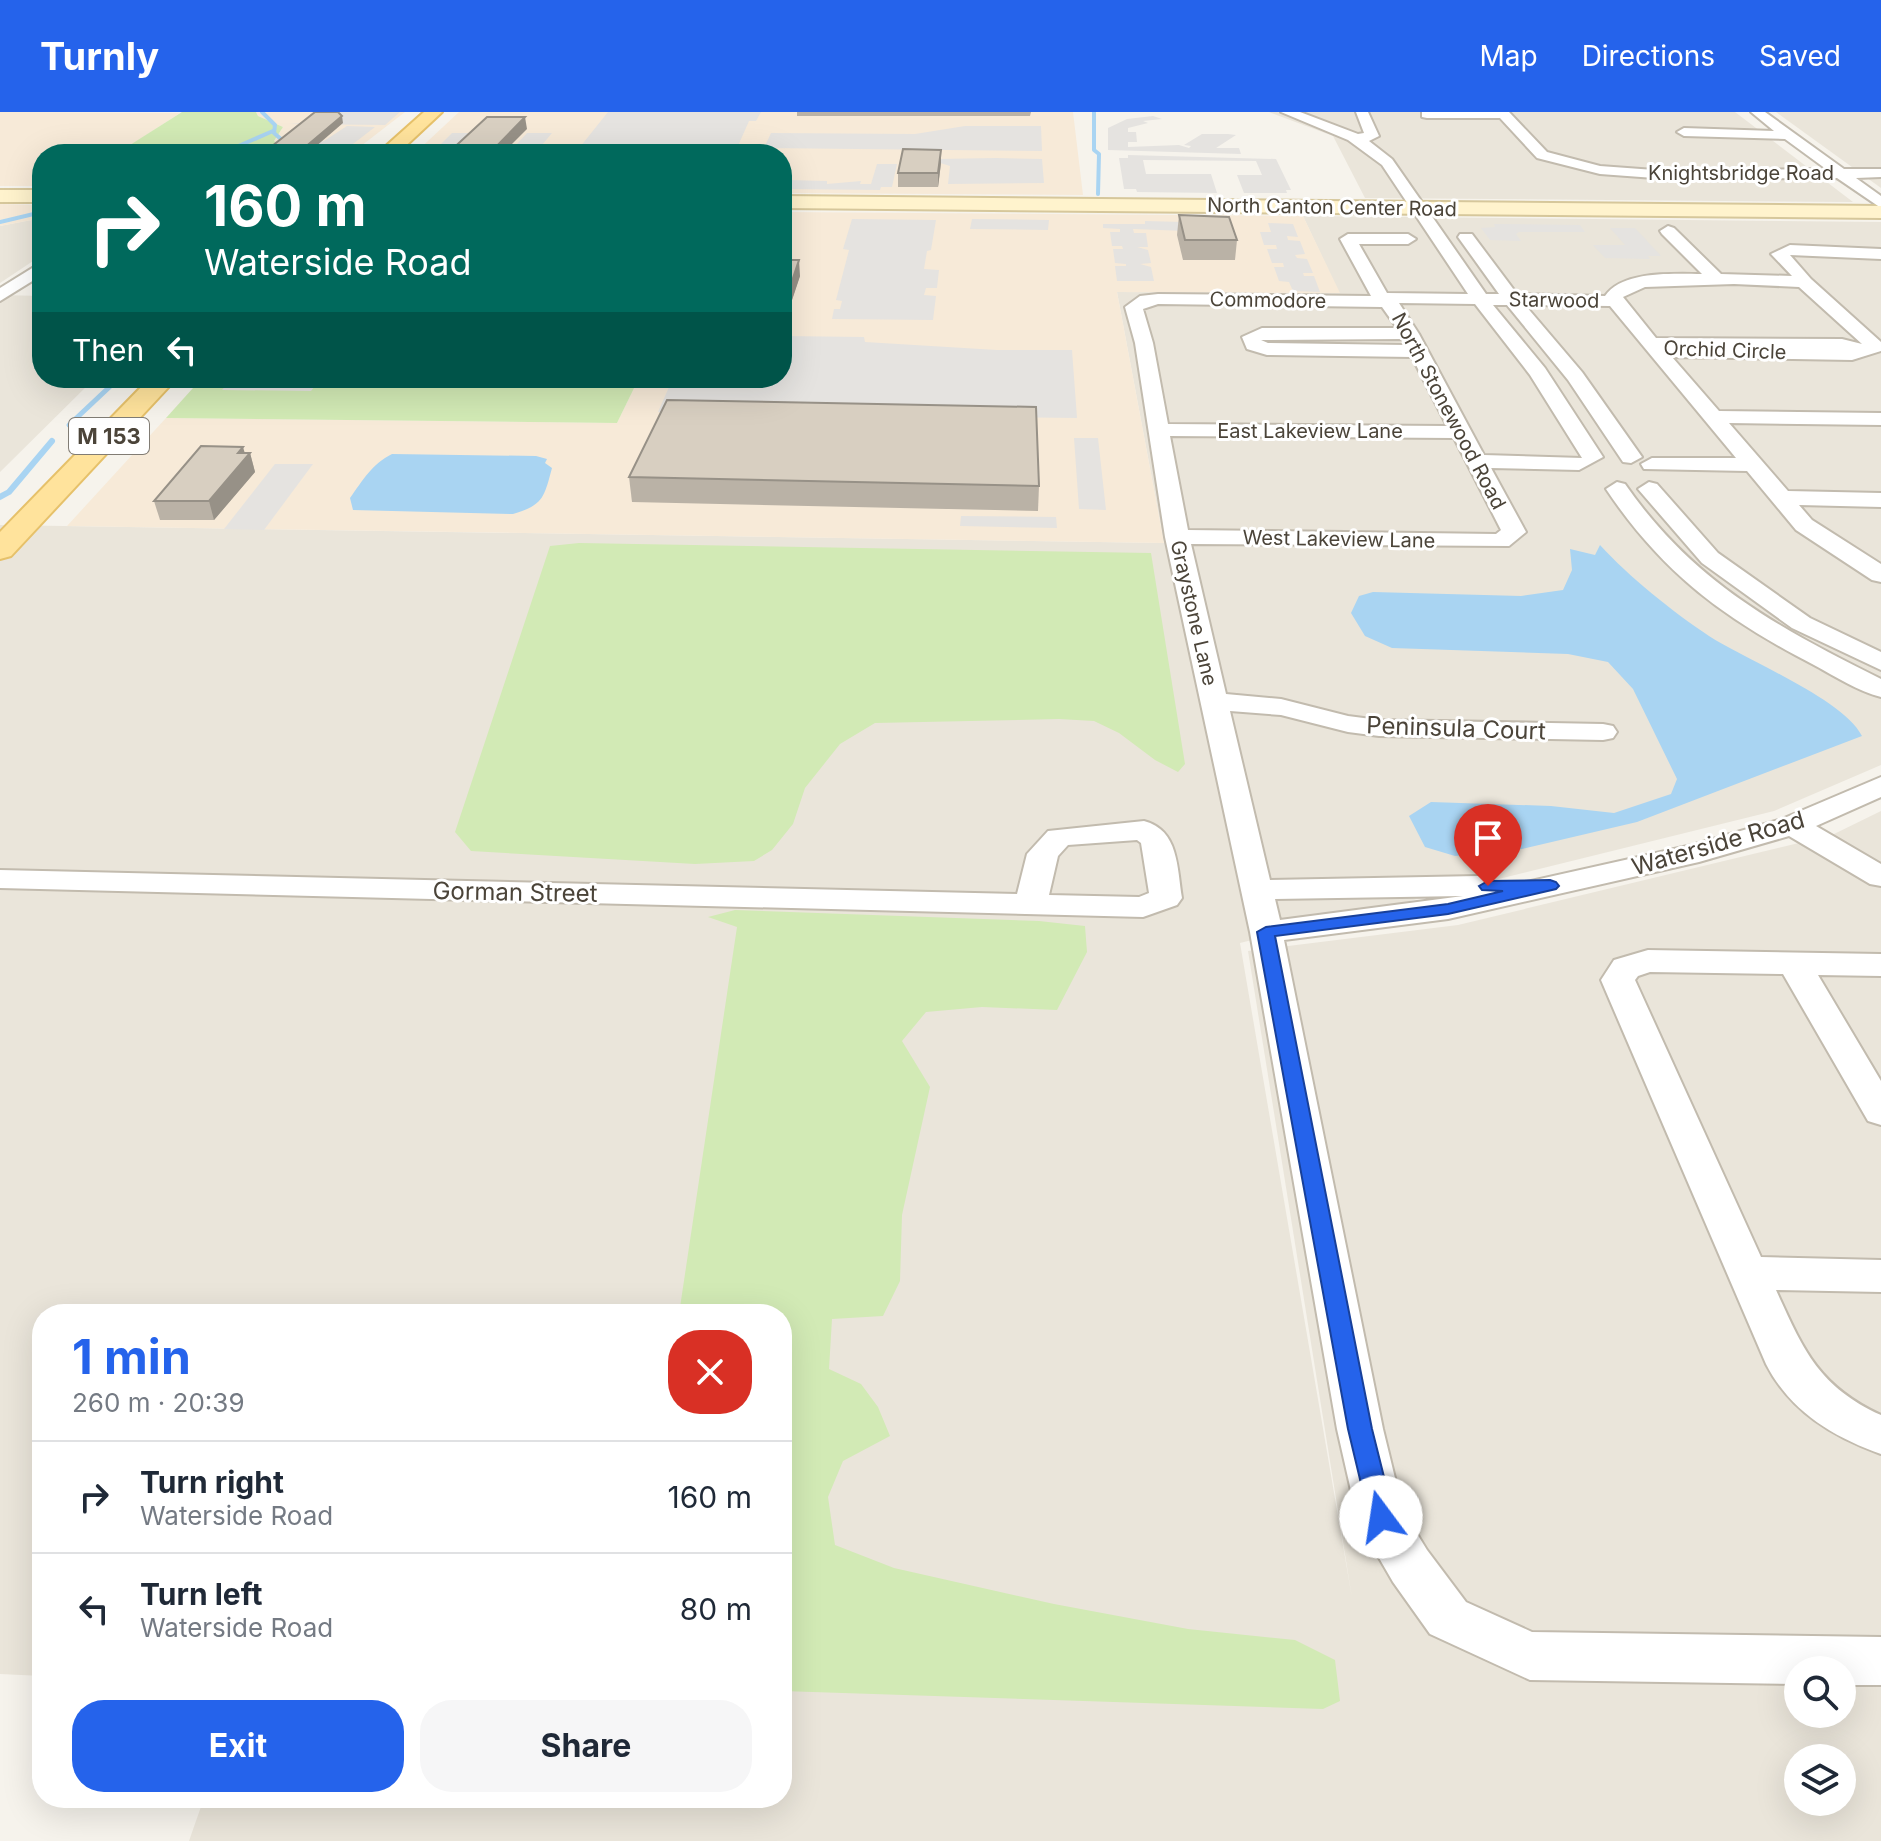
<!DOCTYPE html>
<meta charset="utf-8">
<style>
:root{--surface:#fff;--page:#f6f6f7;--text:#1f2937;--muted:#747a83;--line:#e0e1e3;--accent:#2563eb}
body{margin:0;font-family:Inter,sans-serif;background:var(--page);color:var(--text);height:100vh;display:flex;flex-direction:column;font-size:30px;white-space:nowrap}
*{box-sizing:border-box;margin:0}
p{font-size:26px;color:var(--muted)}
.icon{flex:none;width:44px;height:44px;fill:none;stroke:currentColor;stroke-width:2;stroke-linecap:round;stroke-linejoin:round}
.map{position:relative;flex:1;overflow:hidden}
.details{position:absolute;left:32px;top:1192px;width:760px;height:504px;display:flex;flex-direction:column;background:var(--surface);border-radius:32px;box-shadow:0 8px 32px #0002}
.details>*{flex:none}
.hud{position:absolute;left:32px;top:32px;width:760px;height:244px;border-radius:32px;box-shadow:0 8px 32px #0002;background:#00695c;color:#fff;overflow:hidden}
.tools{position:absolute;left:1784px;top:1544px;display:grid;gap:16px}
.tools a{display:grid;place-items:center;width:72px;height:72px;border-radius:50%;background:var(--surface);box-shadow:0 8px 32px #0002;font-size:40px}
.pin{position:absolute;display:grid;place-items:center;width:68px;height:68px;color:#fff;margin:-82px -34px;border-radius:50% 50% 50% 0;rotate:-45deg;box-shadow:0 0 8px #0007}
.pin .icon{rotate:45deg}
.me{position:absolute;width:88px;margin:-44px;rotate:346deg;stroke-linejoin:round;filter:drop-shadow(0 0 6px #0008)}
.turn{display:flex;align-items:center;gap:28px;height:168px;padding:0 40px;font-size:36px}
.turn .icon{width:104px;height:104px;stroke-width:2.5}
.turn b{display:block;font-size:56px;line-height:68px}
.then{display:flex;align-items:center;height:76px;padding:0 40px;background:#0003;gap:16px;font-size:30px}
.round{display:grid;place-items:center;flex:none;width:84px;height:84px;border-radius:32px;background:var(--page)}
.summary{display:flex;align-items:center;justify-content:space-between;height:136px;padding:0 40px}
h1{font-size:48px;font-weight:700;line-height:60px;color:var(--accent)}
.action{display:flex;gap:16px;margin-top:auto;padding:16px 40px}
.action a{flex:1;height:92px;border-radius:32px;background:var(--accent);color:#fff;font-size:32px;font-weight:700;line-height:92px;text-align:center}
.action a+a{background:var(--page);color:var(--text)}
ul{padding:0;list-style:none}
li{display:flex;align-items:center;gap:24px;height:112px;padding:0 40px;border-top:2px solid var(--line)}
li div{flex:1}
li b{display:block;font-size:30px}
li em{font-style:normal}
header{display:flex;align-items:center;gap:48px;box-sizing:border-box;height:112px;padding:0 40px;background:var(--accent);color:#fff}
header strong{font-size:38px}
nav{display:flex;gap:44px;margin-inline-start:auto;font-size:28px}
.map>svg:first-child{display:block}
</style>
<header>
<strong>Turnly</strong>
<nav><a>Map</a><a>Directions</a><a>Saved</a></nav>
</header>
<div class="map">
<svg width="1881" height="1729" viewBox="0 0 1881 1729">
<rect width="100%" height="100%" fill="#f6f3ec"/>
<g fill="#eae5da" fill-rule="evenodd">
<polygon points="1269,0 1735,0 1853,90 1365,86 1333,24"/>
<polygon points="1776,0 1881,0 1881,76"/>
<path d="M1303,104l578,6v543l-107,46 -534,132 112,655 -104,-647 210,-26 374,-90 49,-24v1030h-1692l15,-43h578v-484h-740v362l-42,-2v-1149l1164,18 -47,-251 222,1zM1798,1558h44v44h-44zM1798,1646h44v44h-44z"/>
<polygon points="42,106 42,143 0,171 0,114"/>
<polygon points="0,183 42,184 42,266 95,266 0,360"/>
</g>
<g fill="#f7ead8">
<polygon points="0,0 180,1 131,33 207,36 198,42 42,42 42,74 0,74"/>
<polygon points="256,0 405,0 357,37 285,37 274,29 283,15 258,4"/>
<polygon points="459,0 1073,0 1083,83 782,81 782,42 414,42"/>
<polygon points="0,92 42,93 42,106 0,114"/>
<polygon points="782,100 1303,104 1340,181 1117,180 1164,431 67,414 166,306 617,311 639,266 782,266"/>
</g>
<g fill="#d2eab5">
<polygon points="182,0 256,0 258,4 283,15 274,29 290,39 289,42 216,42 217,38 203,33 130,33"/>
<polygon points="202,266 639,266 617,311 166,306"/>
<polygon points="579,431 1151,441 1185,652 1178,660 1155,648 1119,621 1094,609 1059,607 875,611 840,632 805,676 793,712 772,738 754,749 695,752 471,739 455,720 550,434"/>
<polygon points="735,798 1039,809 1085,814 1087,840 1057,898 982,895 926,900 902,929 930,975 902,1103 900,1169 883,1204 832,1207 829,1257 861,1272 878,1295 890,1324 843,1349 828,1385 835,1433 894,1456 1054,1492 1188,1517 1295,1528 1335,1548 1340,1589 1323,1597 782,1579 782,1202 679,1202 737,815 708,805"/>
</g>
<g fill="#e5e3e0">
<polygon points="331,0 400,0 385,13 289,12 319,10"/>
<polygon points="608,0 761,0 756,9 749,9 737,36 580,35"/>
<polygon points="1153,4 1162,7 1143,9 1148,11 1128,16 1128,20 1136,20 1137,30 1128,30 1128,35 1179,33 1189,36 1191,34 1184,33 1202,22 1228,22 1236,23 1216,36 1239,36 1241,42 1108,38 1108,16 1127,7"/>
<polygon points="347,14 375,15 349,35 301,35 324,29"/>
<polygon points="965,14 1041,14 1042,39 764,36 771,21 915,22"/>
<polygon points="452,21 471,21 461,33 516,33 527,21 552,21 542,33 550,33 545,40 434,39"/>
<polygon points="1128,43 1276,47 1291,78 1286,78 1287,81 1244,81 1237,63 1262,63 1256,49 1143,48 1146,62 1211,62 1217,81 1137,80 1136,77 1124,77 1119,46 1128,46"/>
<polygon points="996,46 1042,47 1044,71 948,72 950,54 937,50 937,47"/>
<polygon points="877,52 897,52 892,75 881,75 880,78 782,77 782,71 787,68 827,69 827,72 861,69 860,72 871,72"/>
<polygon points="852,107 936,108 931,138 927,139 924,157 939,158 937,176 926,176 924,183 936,184 933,208 832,207 834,197 840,197 842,189 836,188 849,138 843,137"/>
<polygon points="972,107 1049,108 1048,118 970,117"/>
<polygon points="1145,109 1184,110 1186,119 1133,117 1134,121 1146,121 1148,135 1137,135 1148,138 1151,151 1140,152 1151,155 1154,169 1117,169 1115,154 1126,154 1126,152 1115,151 1113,137 1123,137 1122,134 1112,134 1110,120 1120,120 1120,117 1103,116 1103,112 1145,112"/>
<polygon points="1268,111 1293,112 1298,125 1287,124 1288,128 1300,129 1305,142 1295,143 1297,146 1307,147 1313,161 1303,161 1304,164 1314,164 1320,180 1293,179 1289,170 1279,169 1274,155 1284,155 1283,151 1272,151 1267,137 1277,137 1276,133 1264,133 1260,120 1271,120"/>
<polygon points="1494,112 1580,113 1585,120 1519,120 1516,122 1521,129 1490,128 1481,116 1495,115"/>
<polygon points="1610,116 1635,116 1661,144 1648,144 1650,147 1605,146 1593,133 1625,133"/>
<polygon points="782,224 864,225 865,230 997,238 1072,238 1077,306 658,300 673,266 782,266"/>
<polygon points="233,266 321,266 311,279 222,278"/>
<polygon points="1074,326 1098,326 1106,398 1079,397"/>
<polygon points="275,352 313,352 264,418 224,417"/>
<polygon points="961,404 1056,405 1057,416 960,414"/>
</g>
<g fill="#a9d4f2">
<path d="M392,342l144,2 11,3 -2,4 7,5c-8,29 -8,37 -39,46l-160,-4 -3,-12c13,-18 22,-34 42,-44z"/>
<path d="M1600,433c29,32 73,67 109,91 39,25 134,63 153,100l-225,86 -115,27 -67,7 -30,-9 -16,-31 22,-14 120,4 63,7 57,-19 6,-15 -44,-90 -25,-27 -40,-8 -176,-6 -27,-12 -14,-23 8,-17 14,-4 148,4 42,-6 9,-20 -2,-21 25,6z"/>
</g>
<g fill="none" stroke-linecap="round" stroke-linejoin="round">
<g stroke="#a9d4f2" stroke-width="4">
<polyline points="262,0 275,13 274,21 298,42"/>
<polyline points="1094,0 1094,38 1099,42 1098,82"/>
<polyline points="220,42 273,19"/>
<polyline points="0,110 42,100"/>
</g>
<polyline stroke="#a9d4f2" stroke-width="5" points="69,313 119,266"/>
<polyline stroke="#a9d4f2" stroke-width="6" points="0,385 9,380 52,329"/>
<defs>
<g id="street">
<path d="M1281,0h19l58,22 6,-1 -8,-21h12l11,24 -10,5 23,18 94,135h13l-41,-57 2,-3h12l45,60 88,2c18,-26 69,-22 97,-22l-40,-40 -2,-3 8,-5 6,2 47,46 71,2 -21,-22 19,-9 91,4v10l-91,-4 21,24 70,63v9l-29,9 -180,-3 47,54 162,2v12l-152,-2 59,68 93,2v14l-82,-2 13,15 69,44v18l-9,-2 -76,-50 -49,-59 -103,-2 -3,-5 11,-6h84l-126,-152 -85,-1 57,67 60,85 -11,6 -8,-1 -55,-82 -61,-75h-14l52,63 58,89 -24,13 -88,-2 35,64 -17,14 -318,-2 35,150 55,5 67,17 31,4 224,4 10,2 4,6 -4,6 -10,2 -224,-4 -31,-4 -67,-17 -51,-4 40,169 208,-4 11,3 5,7 -3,4 201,-45 90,-26 99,-42v20l-65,29 65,38v22l-11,-2 -81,-48 -90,26 -251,57 -164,21 99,489 20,82 24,39 39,52 66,30 349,5v48h-39v-15h-44v14l-268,-4 -100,-46 -37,-52 -29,-50 -7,-15 -20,-88 -87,-497 -85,-395 -30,-194 -10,-36 15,-11 18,-2 213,2 -31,-57 8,-5h60l8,5 -8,5h-49l28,49 81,1 -86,-129 -34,-25zM1734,172l65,3 63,57 -20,-5 -186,-1 -33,-41 22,-10zM1399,191l76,1 55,71 52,83 -98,-3 -65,-121zM1158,192l224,3 15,21h-135l-20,9 5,12 20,6 145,2 35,69 -279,-2 -15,-81 -10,-34zM1403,227l3,6 -138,-2 -7,-3zM1170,324l284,2 47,92 -5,4 -308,-4zM1463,784l-183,24 -5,-21z"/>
<polygon points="1422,0 1509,0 1547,40 1600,54 1668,59 1826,57 1785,27 1684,24 1677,20 1684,16 1774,19 1751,0 1765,0 1844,57 1881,57 1881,65 1856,66 1881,84 1881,96 1837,66 1668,67 1600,62 1537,46 1500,6 1427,6 1422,5"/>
<polygon points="42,150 42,163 0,189 0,176"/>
<path d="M1617,370l8,2c68,98 152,143 256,195v18c-23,-6 -45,-20 -67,-32 -89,-46 -151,-91 -208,-176z"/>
<polygon points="1649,370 1657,372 1718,441 1810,506 1881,540 1881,558 1792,516 1702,451 1638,377"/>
<path d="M1144,709c35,9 33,47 38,77l-5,7 -34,12 -1143,-29v-18l1017,24 10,-40 21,-23zM1137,728l4,3 8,50 -10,4 -90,-2 9,-39 10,-11z"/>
<path d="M1648,838l233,4v22l-63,-1 63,106v44l-13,-4 -85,-147 -133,-2 -12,4 -3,4 126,277 120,3v32l-105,-2c27,59 42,96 105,125v39c-48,-17 -91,-43 -115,-90l-165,-384 13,-20z"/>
</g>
<g id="secondary">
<rect x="0" y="78" width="42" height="12"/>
<polygon points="782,84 1881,94 1881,106 782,96"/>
</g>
<g id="primary">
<polygon points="424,0 442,0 397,42 377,42"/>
<polygon points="150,266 177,266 11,444 0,447 0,420"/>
</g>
</defs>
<use href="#street" stroke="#c2bbae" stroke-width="4"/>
<use href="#secondary" stroke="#d6c79b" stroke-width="4"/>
<use href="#primary" stroke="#e6c16a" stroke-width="4"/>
<use href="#street" fill="#fff" fill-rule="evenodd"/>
<use href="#secondary" fill="#fff3cd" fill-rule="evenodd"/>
<use href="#primary" fill="#ffe39c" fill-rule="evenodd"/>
</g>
<g fill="#bab2a6">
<polygon points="797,0 1031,0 1030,4 797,4"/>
<polygon points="941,51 938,75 898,75 898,61"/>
<polygon points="1179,103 1237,128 1235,148 1183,148 1177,123"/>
<polygon points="782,148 800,164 786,206 782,206"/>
<polygon points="245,341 250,341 255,360 214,408 160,408 154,389"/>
<polygon points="629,365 1039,374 1038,399 632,390"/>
</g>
<g fill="#979187">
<polygon points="342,4 343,11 307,42 297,42"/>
<polygon points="525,5 527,17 502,42 489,42"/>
<polygon points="941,38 941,51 938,75 938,61"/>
<polygon points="799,148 800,164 786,206 785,190"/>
<polygon points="243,335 246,345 250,341 255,360 214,408 209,389 238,341"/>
</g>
<g fill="#d8cfc1" stroke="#979187" stroke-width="2">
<polygon points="315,0 338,0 342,4 297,42 262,42"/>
<polygon points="487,5 525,5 489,42 447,42"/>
<polygon points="903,37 941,38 938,61 898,61"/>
<polygon points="1179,103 1229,105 1237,128 1185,128"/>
<polygon points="782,148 799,148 785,190 782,190"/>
<polygon points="667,288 1036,295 1039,374 629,365"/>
<polygon points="201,334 243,335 238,341 250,341 209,389 154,389"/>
</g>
<polygon fill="#2563eb" stroke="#184099" stroke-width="2" points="1550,768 1556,770 1559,774 1556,777 1448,802 1275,824 1372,1317 1394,1405 1390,1413 1381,1416 1372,1413 1369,1405 1348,1317 1257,820 1266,815 1448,792 1503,779 1482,778 1479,774 1488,769"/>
<g text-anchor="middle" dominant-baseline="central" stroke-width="6" stroke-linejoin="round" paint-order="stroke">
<g font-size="20" fill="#4b4439" stroke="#fff">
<text x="1741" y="61">Knightsbridge Road</text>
<text transform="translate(1332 95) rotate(1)">North Canton Center Road</text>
<text transform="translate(1268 188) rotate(1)">Commodore</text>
<text transform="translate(1554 188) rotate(1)">Starwood</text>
<text transform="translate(1725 238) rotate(2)">Orchid Circle</text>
<text transform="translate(1449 299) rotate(62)">North Stonewood Road</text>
<text x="1310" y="319">East Lakeview Lane</text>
<text transform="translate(1339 427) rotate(1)">West Lakeview Lane</text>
<text transform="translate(1194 501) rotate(77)">Graystone Lane</text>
</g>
<rect fill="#fff" stroke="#817c74" stroke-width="2" x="69" y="306" width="80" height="36" rx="6"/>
<g font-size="22" font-weight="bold" fill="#4b4439">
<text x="109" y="324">M 153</text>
</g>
<g font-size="24" fill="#4b4439" stroke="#fff">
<text transform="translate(1456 616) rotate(2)">Peninsula Court</text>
<text transform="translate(1718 731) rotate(-16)">Waterside Road</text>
<text transform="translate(515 780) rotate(1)">Gorman Street</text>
</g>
</g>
</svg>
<div class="tools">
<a><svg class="icon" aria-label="search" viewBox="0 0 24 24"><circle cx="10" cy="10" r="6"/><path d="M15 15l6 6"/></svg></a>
<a><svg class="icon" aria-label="layers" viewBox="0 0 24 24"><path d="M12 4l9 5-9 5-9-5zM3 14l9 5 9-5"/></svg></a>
</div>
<div class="pin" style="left:1488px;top:774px;background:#d93025"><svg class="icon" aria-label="arrive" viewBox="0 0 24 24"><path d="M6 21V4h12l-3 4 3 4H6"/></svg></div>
<svg class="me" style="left:1381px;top:1405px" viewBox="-20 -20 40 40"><circle r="19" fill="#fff"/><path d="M0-13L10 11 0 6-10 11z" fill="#2563eb"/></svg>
<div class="hud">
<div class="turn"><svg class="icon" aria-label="right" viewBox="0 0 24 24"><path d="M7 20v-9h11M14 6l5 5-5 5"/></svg><div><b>160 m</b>Waterside Road</div></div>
<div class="then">Then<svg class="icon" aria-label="left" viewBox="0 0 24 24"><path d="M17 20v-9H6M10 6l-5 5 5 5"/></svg></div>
</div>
<section class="details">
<div class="summary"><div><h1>1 min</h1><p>260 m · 20:39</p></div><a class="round" style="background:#d93025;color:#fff"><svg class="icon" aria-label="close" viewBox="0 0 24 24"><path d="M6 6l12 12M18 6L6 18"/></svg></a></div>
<ul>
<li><svg class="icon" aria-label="right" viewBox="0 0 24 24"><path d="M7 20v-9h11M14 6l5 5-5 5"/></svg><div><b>Turn right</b><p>Waterside Road</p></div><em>160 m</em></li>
<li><svg class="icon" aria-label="left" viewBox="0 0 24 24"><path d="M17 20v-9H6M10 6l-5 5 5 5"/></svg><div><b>Turn left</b><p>Waterside Road</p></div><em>80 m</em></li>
</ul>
<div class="action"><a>Exit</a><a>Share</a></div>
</section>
</div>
